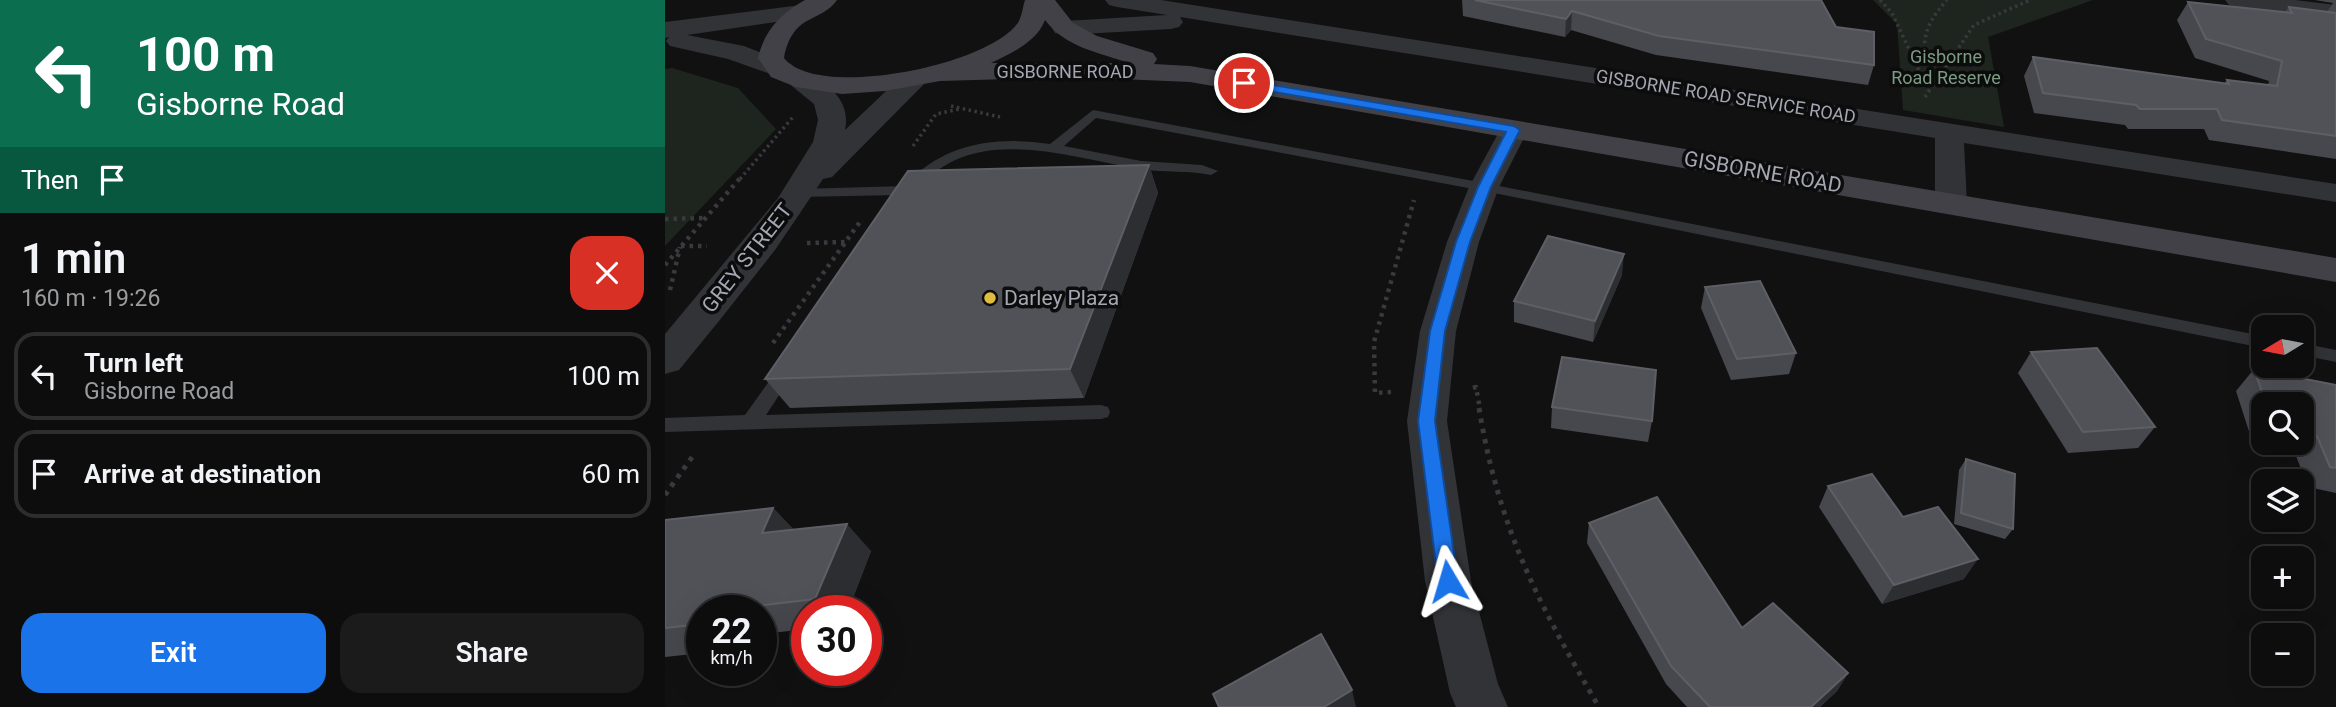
<!DOCTYPE html>
<meta charset="utf-8">
<style>
:root{--surface:#0d0d0e;--page:#1b1b1c;--text:#f1f3f6;--muted:#9a9c9e;--line:#2d2d2e;--accent:#1a73e8}
body{margin:0;font-family:Roboto,sans-serif;background:var(--page);color:var(--text);height:100vh;display:flex;flex-direction:column;font-size:26px;white-space:nowrap}
*{box-sizing:border-box;margin:0}
p{font-size:23px;color:var(--muted)}
.icon{flex:none;width:38px;height:38px;fill:none;stroke:currentColor;stroke-width:2;stroke-linecap:round;stroke-linejoin:round}
.map{position:relative;flex:1;overflow:hidden}
.side{display:flex;flex-direction:column;background:var(--surface);width:665px}
.side>*{flex:none}
.top-card{background:#0b6e4f;color:#fff;overflow:hidden}
.needle{width:46px;rotate:260deg}
.buttons{position:absolute;left:1586px;top:315px;display:grid;gap:14px}
.buttons a{display:grid;place-items:center;width:63px;height:63px;border-radius:14px;background:var(--surface);box-shadow:0 7px 28px #0002,0 0 0 2px var(--line);font-size:35px}
.speed{position:absolute;left:21px;top:595px;display:flex;gap:14px;font-size:35px;font-weight:700;text-align:center}
.speed>*{display:grid;place-content:center;width:91px;height:91px;border-radius:50%;background:var(--surface);box-shadow:0 7px 28px #0002,0 0 0 2px var(--line);line-height:1}
.speed small{font-size:18px;font-weight:400}
.speed .limit{border:10px solid #d22;background:#fff;color:#111}
.pin{position:absolute;display:grid;place-items:center;width:60px;height:60px;color:#fff;margin:-30px;border:4px solid #fff;border-radius:50%;box-shadow:0 2px 7px #0007}
.me{position:absolute;width:77px;margin:-38px;rotate:353deg;stroke-linejoin:round;filter:drop-shadow(0 0 5px #0008)}
.turn{display:flex;align-items:center;gap:24px;height:147px;padding:0 21px;font-size:32px}
.turn .icon{width:91px;height:91px;stroke-width:2.5}
.turn b{display:block;font-size:49px;line-height:60px}
.then{display:flex;align-items:center;height:66px;padding:0 21px;background:#0003;gap:14px;font-size:26px}
.round{display:grid;place-items:center;flex:none;width:74px;height:74px;border-radius:21px;background:var(--page)}
.overview{display:flex;align-items:center;justify-content:space-between;height:119px;padding:0 21px}
h1{font-size:42px;font-weight:600;line-height:52px}
.button{display:flex;gap:14px;margin-top:auto;padding:14px 21px}
.button a{flex:1;height:80px;border-radius:21px;background:var(--accent);color:#fff;font-size:28px;font-weight:600;line-height:80px;text-align:center}
.button a+a{background:var(--page);color:var(--text)}
ul{padding:0;list-style:none}
li{display:flex;align-items:center;gap:21px;height:88px;margin:0 14px 10px;padding:0 7px;border:4px solid var(--line);border-radius:21px}
li div{flex:1}
li b{display:block;font-size:26px}
li em{font-style:normal}
main{display:flex;flex:1;min-height:0}
.map>svg:first-child{display:block}
</style>
<main>
<section class="side">
<div class="top-card">
<div class="turn"><svg class="icon" aria-label="left" viewBox="0 0 24 24"><path d="M17 20v-9H6M10 6l-5 5 5 5"/></svg><div><b>100 m</b>Gisborne Road</div></div>
<div class="then">Then<svg class="icon" aria-label="arrive" viewBox="0 0 24 24"><path d="M6 21V4h12l-3 4 3 4H6"/></svg></div>
</div>
<div class="overview"><div><h1>1 min</h1><p>160 m · 19:26</p></div><a class="round" style="background:#d93025;color:#fff"><svg class="icon" aria-label="close" viewBox="0 0 24 24"><path d="M6 6l12 12M18 6L6 18"/></svg></a></div>
<ul>
<li><svg class="icon" aria-label="left" viewBox="0 0 24 24"><path d="M17 20v-9H6M10 6l-5 5 5 5"/></svg><div><b>Turn left</b><p>Gisborne Road</p></div><em>100 m</em></li>
<li><svg class="icon" aria-label="arrive" viewBox="0 0 24 24"><path d="M6 21V4h12l-3 4 3 4H6"/></svg><div><b>Arrive at destination</b></div><em>60 m</em></li>
</ul>
<div class="button"><a>Exit</a><a>Share</a></div>
</section>
<div class="map">
<svg width="1671" height="707" viewBox="0 0 1671 707">
<rect width="100%" height="100%" fill="#111112"/>
<g fill="#1e251f">
<polygon points="1208,0 1428,0 1323,37 1339,127 1238,110 1232,24"/>
<polygon points="7,68 73,88 111,129 0,246 0,69"/>
</g>
<g fill="none" stroke-linecap="round" stroke-linejoin="round">
<g stroke="#39393e" stroke-width="3.5" stroke-dasharray="2.5 3.5" stroke-linecap="butt">
<polyline points="1215,0 1227,13 1263,90"/>
<path d="M1262,85c-4,-39 -8,-54 20,-85"/>
<polyline points="1260,97 1309,25 1365,0"/>
<polyline points="286,106 335,117"/>
<polyline points="248,146 271,114 295,109"/>
<polyline points="75,179 128,117"/>
</g>
<g stroke="#39393e" stroke-width="4.5" stroke-dasharray="3.5 5" stroke-linecap="butt">
<polyline points="0,219 41,218"/>
<polyline points="142,243 181,242"/>
<polyline points="16,246 42,246"/>
<polyline points="0,265 76,177"/>
<polyline points="5,290 15,247"/>
<polyline points="108,343 197,219"/>
<polyline points="808,388 811,387 815,409"/>
<polyline points="726,392 710,393 709,342 749,200"/>
</g>
<g stroke="#39393e" stroke-width="5" stroke-dasharray="4.5 6" stroke-linecap="butt">
<path d="M814,408c20,121 59,195 120,299"/>
<polyline points="0,495 30,453"/>
</g>
<g fill="#323337" fill-rule="evenodd">
<path d="M428,110l391,73 779,153v12l-779,-157 -388,-73 -32,28 77,15 61,4 16,6 -7,4c-23,-5 -46,-2 -70,-6 -79,-12 -177,-51 -232,32l-5,1 -7,-4 2,-3 -100,2 -7,-4 7,-4 106,-3c37,-43 92,-50 145,-42z"/>
<polygon points="1636,343 1671,350 1671,362 1636,355"/>
<polygon points="121,364 130,371 101,415 436,405 443,407 445,412 443,417 436,419 0,432 0,418 80,415 115,366"/>
</g>
<g fill="#323337" fill-rule="evenodd">
<polygon points="440,0 496,0 1671,184 1671,202 1299,143 1302,204 1297,211 1286,213 1275,211 1270,204 1270,138 515,17 518,22 514,27 506,29 399,35 390,33 387,28 390,23 399,21 502,15 452,7 444,5"/>
<polygon points="1560,0 1630,0 1671,5 1671,19 1572,7 1564,5"/>
<polygon points="849,122 859,124 863,130 834,187 814,242 791,331 782,421 806,581 833,684 843,707 791,707 785,693 760,581 742,421 755,331 782,242 804,187 835,130 839,124"/>
</g>
<path fill="#323337" fill-rule="evenodd" d="M136,5l9,2 3,5 -3,5 -123,18 57,11 47,18c5,8 10,6 18,10 22,11 42,29 36,56l60,-57h20l4,6 -97,98 -9,2 -48,71 -56,71 -40,49 -14,4v-40l113,-136 35,-56 5,-22 -4,-16 -32,-26 -54,-19 -58,-13 -4,-5 3,-4 -4,1v-16z"/>
<path fill="#414147" fill-rule="evenodd" d="M140,0h32c-17,24 -44,12 -53,58 33,43 209,7 235,-37 3,-6 4,-15 6,-21h30l18,23 24,13 56,17 4,6 -3,5 36,2 1146,192v24l-1146,-200 -117,-5 -133,4 -55,10 -43,3 -46,-7 -25,-10 -13,-19c6,-27 23,-45 47,-58zM380,20c20,27 54,33 85,43h-139c19,-9 46,-21 54,-43z"/>
</g>
<g fill="#47484d" fill-rule="evenodd">
<polygon points="797,0 1156,0 1171,27 1209,65 1203,85 991,55 906,30 900,37 798,16"/>
<polygon points="1650,0 1671,0 1671,159 1544,140 1539,129 1463,129 1460,125 1369,113 1359,76 1368,57 1559,84 1562,80 1603,85 1604,81 1530,58 1512,20 1523,2 1620,12 1624,7 1662,12 1668,3"/>
<polygon points="484,165 493,193 419,398 125,408 100,379"/>
<polygon points="957,275 928,342 849,322 849,301"/>
<polygon points="1040,287 1131,353 1124,374 1066,380 1036,308"/>
<polygon points="1366,352 1490,427 1473,448 1403,453 1353,373"/>
<path d="M1589,369l82,16v108l-28,-6 -12,-31 -42,-9 -18,-56zM1598,404h38v39h-38z"/>
<polygon points="887,407 987,421 983,442 886,428"/>
<polygon points="1301,459 1348,529 1340,539 1289,524 1294,470"/>
<polygon points="1163,486 1238,517 1299,579 1217,604 1154,507"/>
<polygon points="108,508 129,530 206,551 183,611 142,611 142,629 96,634 96,611 37,611 37,653 0,657 0,520"/>
<polygon points="924,523 1077,628 1183,673 1172,691 1155,707 1022,707 1001,684 922,543"/>
</g>
<g fill="#2d2e31">
<polygon points="907,11 906,30 900,37 901,19"/>
<polygon points="484,165 493,193 419,398 405,369"/>
<polygon points="959,254 957,275 928,342 930,321"/>
<polygon points="108,508 135,536 97,533"/>
<polygon points="182,524 206,551 183,611 163,611 150,599"/>
<polygon points="1313,559 1299,579 1217,604 1229,585"/>
<polygon points="1183,673 1172,691 1155,707 1146,707"/>
<polygon points="687,690 691,707 659,707"/>
</g>
<g fill="#515258" stroke="#5e5f66" stroke-width="2">
<polygon points="810,0 1156,0 1171,27 1209,32 1209,65 994,36 907,11 901,19"/>
<polygon points="1523,2 1627,13 1624,7 1671,13 1671,136 1557,120 1552,109 1475,109 1471,105 1378,93 1368,57 1564,84 1562,80 1612,86 1617,61 1541,39"/>
<polygon points="484,165 405,369 100,379 243,171"/>
<polygon points="883,236 959,254 930,321 849,301"/>
<polygon points="1095,281 1131,353 1072,359 1040,287"/>
<polygon points="1432,348 1490,427 1418,432 1366,352"/>
<polygon points="897,357 991,370 987,421 887,407"/>
<polygon points="1589,369 1671,385 1671,468 1665,467 1652,436 1636,432 1636,404 1601,404"/>
<polygon points="1301,459 1350,474 1348,529 1296,513"/>
<polygon points="1207,474 1238,517 1273,507 1313,559 1229,585 1163,486"/>
<polygon points="992,497 1077,628 1108,603 1183,673 1146,707 1045,707 1006,666 924,523"/>
<polygon points="108,508 97,533 182,524 150,599 50,611 37,611 37,624 0,628 0,520"/>
<polygon points="656,634 687,690 659,707 554,707 548,694"/>
</g>
<polygon fill="#1a73e8" stroke="#114b97" stroke-width="2" points="579,80 849,126 855,130 826,187 805,242 780,331 770,421 793,581 790,587 783,589 776,587 773,581 753,421 765,331 791,242 813,187 841,132 575,86 575,81"/>
<circle fill="#dfbc3d" stroke="#0c0c0d" stroke-width="2.5" cx="325" cy="298" r="7"/>
<g text-anchor="middle" dominant-baseline="central" stroke-width="7" stroke-linejoin="round" paint-order="stroke">
<g font-size="18" fill="#7c9b82" stroke="#0c0c0d">
<text x="1281" y="56">Gisborne<tspan x="1281" dy="21">Road Reserve</tspan></text>
</g>
<g font-size="18" fill="#a4a6b2" stroke="#0c0c0d">
<text x="400" y="71">GISBORNE ROAD</text>
<text transform="translate(1061 96) rotate(9)">GISBORNE ROAD SERVICE ROAD</text>
</g>
<g font-size="21" fill="#a4a6b2" stroke="#0c0c0d">
<text transform="translate(1098 172) rotate(10)">GISBORNE ROAD</text>
<text transform="translate(82 258) rotate(-52)">GREY STREET</text>
</g>
<g font-size="21" fill="#a4a6b2" stroke="#0c0c0d" text-anchor="start">
<text x="339" y="298">Darley Plaza</text>
</g>
</g>
</svg>
<div class="buttons">
<a><svg class="needle" viewBox="-14 -14 28 28"><path d="M0-13l5 13h-10z" fill="#e53935"/><path d="M0 13l5-13h-10z" fill="#9a9c9e"/></svg></a>
<a><svg class="icon" aria-label="search" viewBox="0 0 24 24"><circle cx="10" cy="10" r="6"/><path d="M15 15l6 6"/></svg></a>
<a><svg class="icon" aria-label="layers" viewBox="0 0 24 24"><path d="M12 4l9 5-9 5-9-5zM3 14l9 5 9-5"/></svg></a>
<a>+</a>
<a>−</a>
</div>
<div class="speed"><div>22<small>km/h</small></div><div class="limit">30</div></div>
<div class="pin" style="left:579px;top:83px;background:#d93025"><svg class="icon" aria-label="arrive" viewBox="0 0 24 24"><path d="M6 21V4h12l-3 4 3 4H6"/></svg></div>
<svg class="me" style="left:783px;top:581px" viewBox="-20 -20 40 40"><path d="M0-17L14 15 0 8-14 15z" fill="#1a73e8" stroke="#fff" stroke-width="4"/></svg>
</div>
</main>
